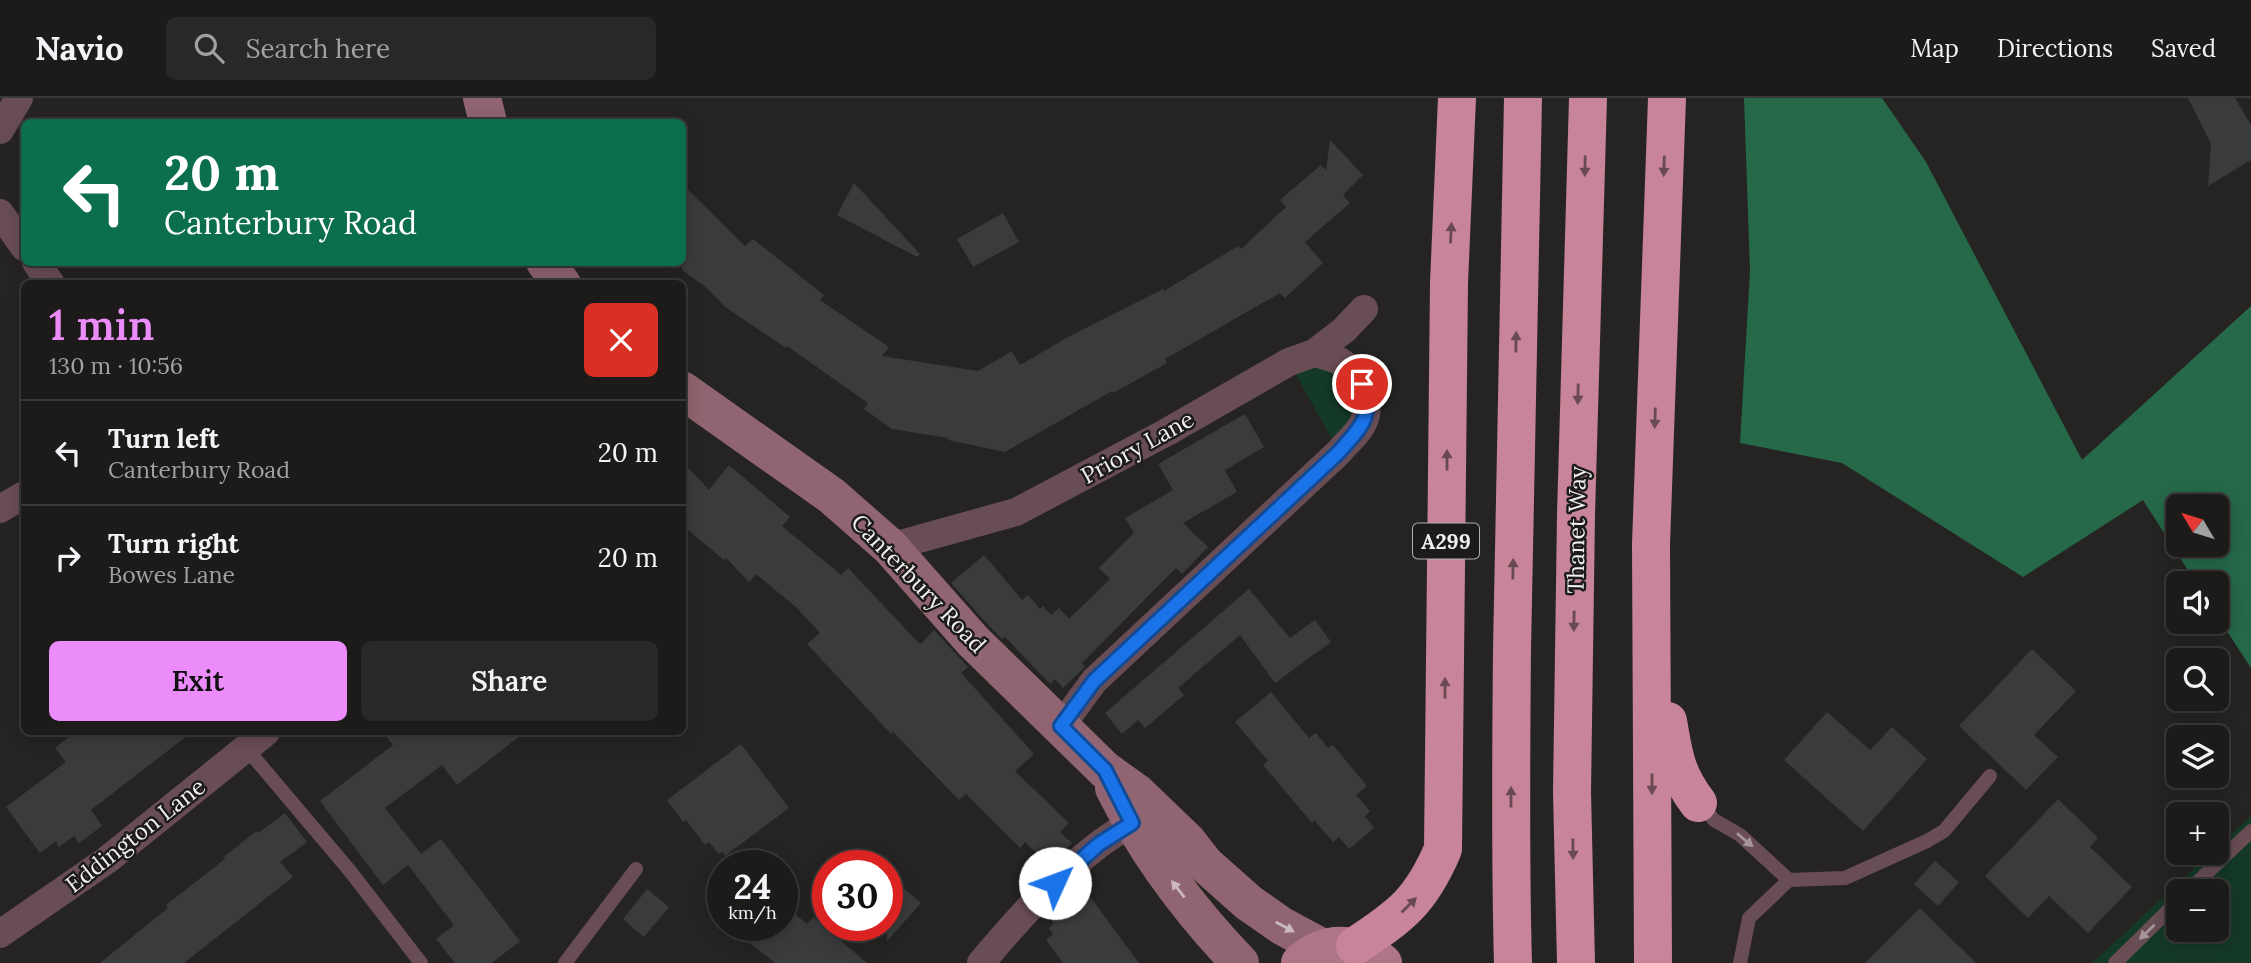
<!DOCTYPE html>
<meta charset="utf-8">
<style>
:root{--surface:#1c1b1a;--page:#292827;--text:#f1f3f6;--muted:#a0a1a2;--line:#3a3939;--accent:#ec8cfa}
body{margin:0;font-family:Lora,serif;background:var(--page);color:var(--text);height:100vh;display:flex;flex-direction:column;font-size:26px;white-space:nowrap}
*{box-sizing:border-box;margin:0}
p{font-size:23px;color:var(--muted)}
.icon{flex:none;width:38px;height:38px;fill:none;stroke:currentColor;stroke-width:2;stroke-linecap:round;stroke-linejoin:round}
.map{position:relative;flex:1;overflow:hidden}
.sheet{position:absolute;left:21px;top:182px;width:665px;height:455px;display:flex;flex-direction:column;background:var(--surface);border-radius:10px;box-shadow:0 4px 18px #0003,0 0 0 2px var(--line)}
.sheet>*{flex:none}
.top-card{position:absolute;left:21px;top:21px;width:665px;height:147px;border-radius:10px;box-shadow:0 4px 18px #0003,0 0 0 2px var(--line);background:#0b6e4f;color:#fff;overflow:hidden}
.needle{width:46px;rotate:308deg}
.controls{position:absolute;left:2166px;top:396px;display:grid;gap:14px}
.controls a{display:grid;place-items:center;width:63px;height:63px;border-radius:10px;background:var(--surface);box-shadow:0 4px 18px #0003,0 0 0 2px var(--line);font-size:35px}
.speed{position:absolute;left:707px;top:752px;display:flex;gap:14px;font-size:35px;font-weight:700;text-align:center}
.speed>*{display:grid;place-content:center;width:91px;height:91px;border-radius:50%;background:var(--surface);box-shadow:0 4px 18px #0003,0 0 0 2px var(--line);line-height:1}
.speed small{font-size:18px;font-weight:400}
.speed .limit{border:10px solid #d22;background:#fff;color:#111}
.pin{position:absolute;display:grid;place-items:center;width:60px;height:60px;color:#fff;margin:-30px;border:4px solid #fff;border-radius:50%;box-shadow:0 2px 7px #0007}
.me{position:absolute;width:77px;margin:-38px;rotate:47deg;stroke-linejoin:round;filter:drop-shadow(0 0 5px #0008)}
.turn{display:flex;align-items:center;gap:24px;height:147px;padding:0 28px;font-size:32px}
.turn .icon{width:91px;height:91px;stroke-width:2.5}
.turn b{display:block;font-size:49px;line-height:60px}
.round{display:grid;place-items:center;flex:none;width:74px;height:74px;border-radius:10px;background:var(--page)}
.headline{display:flex;align-items:center;justify-content:space-between;height:119px;padding:0 28px}
h1{font-size:42px;font-weight:600;line-height:52px;color:var(--accent)}
.primary-button{display:flex;gap:14px;margin-top:auto;padding:14px 28px}
.primary-button a{flex:1;height:80px;border-radius:10px;background:var(--accent);color:#111;font-size:28px;font-weight:600;line-height:80px;text-align:center}
.primary-button a+a{background:var(--page);color:var(--text)}
ul{padding:0;list-style:none}
li{display:flex;align-items:center;gap:21px;height:105px;padding:0 28px;border-top:2px solid var(--line)}
li div{flex:1}
li b{display:block;font-size:26px}
li em{font-style:normal}
header{display:flex;align-items:center;gap:42px;box-sizing:border-box;height:98px;padding:0 35px;background:var(--surface);border-bottom:2px solid var(--line)}
header strong{font-size:33px}
nav{display:flex;gap:38px;margin-inline-start:auto;font-size:24px}
.search{width:490px;height:63px;background:var(--page);display:flex;align-items:center;gap:18px;box-sizing:border-box;padding:0 24px;border-radius:10px;color:var(--muted);font-size:26px}
.map>svg:first-child{display:block}
</style>
<header>
<strong>Navio</strong>
<div class="search"><svg class="icon" aria-label="search" viewBox="0 0 24 24"><circle cx="10" cy="10" r="6"/><path d="M15 15l6 6"/></svg>Search here</div>
<nav><a>Map</a><a>Directions</a><a>Saved</a></nav>
</header>
<div class="map">
<svg width="2251" height="865" viewBox="0 0 2251 865">
<rect width="100%" height="100%" fill="#262422"/>
<g fill="#143927" fill-rule="evenodd">
<polygon points="1314,255 1362,286 1339,354 1289,264"/>
<path d="M2251,718v147h-159l120,-111h5v-5zM2179,793h38v38h-38z"/>
</g>
<path fill="#256949" fill-rule="evenodd" d="M1744,0h138l44,64 156,298 169,-154v362l-34,-52v-33h-21l-53,-83 -120,77 -181,-114 -102,-20 10,-172zM2179,408h38v38h-38z"/>
<g fill="#3a3b3d">
<polygon points="2188,0 2235,0 2251,27 2251,62 2208,88 2211,46"/>
<polygon points="1330,42 1363,77 1343,97 1350,105 1305,144 1323,165 1285,200 1280,195 1165,261 1167,265 1113,295 1112,293 1005,354 948,342 948,340 892,331 864,311 868,305 787,248 786,250 725,209 707,190 682,172 682,86 745,148 753,141 824,197 820,202 889,249 882,258 978,273 1012,253 1020,267 1068,239 1163,191 1164,193 1238,148 1241,151 1286,109 1280,102 1321,67 1326,72"/>
<polygon points="854,85 920,156 917,159 837,117"/>
<polygon points="1003,115 1019,144 973,169 957,141"/>
<polygon points="1245,316 1264,349 1225,372 1237,394 1183,425 1208,449 1182,476 1176,470 1082,565 1085,569 1063,590 1055,581 1050,586 1005,539 1002,541 989,528 951,485 984,457 1022,502 1028,497 1040,511 1043,508 1051,517 1059,510 1069,521 1110,481 1099,470 1134,435 1125,420 1173,392 1158,366"/>
<polygon points="682,363 709,392 729,367 790,419 782,428 841,477 848,470 917,543 921,546 934,532 968,569 961,575 1034,656 1015,673 1069,725 1060,734 1072,745 1062,756 1049,767 1025,744 1020,750 966,696 959,702 893,634 891,636 807,546 820,535 797,510 756,476 749,484 726,460 724,462 682,427"/>
<polygon points="1249,491 1290,540 1315,522 1331,544 1275,585 1240,537 1178,590 1184,597 1145,630 1138,622 1122,636 1105,615"/>
<polygon points="2032,551 2076,593 2034,637 2058,659 2026,692 1959,628"/>
<polygon points="1271,594 1309,640 1316,635 1328,650 1333,647 1367,688 1356,697 1370,713 1365,718 1374,730 1349,751 1339,739 1333,744 1314,722 1312,725 1263,667 1268,663 1235,624"/>
<polygon points="1827,614 1870,652 1892,629 1927,661 1863,733 1784,662"/>
<polygon points="75,634 192,634 91,712 102,728 79,745 74,738 59,749 56,743 40,755 6,709 66,664 55,650"/>
<polygon points="383,634 525,634 457,687 442,667 385,710 421,756 441,741 520,843 492,865 455,865 436,841 454,827 408,767 383,787 320,703 393,647"/>
<polygon points="741,646 789,710 725,758 722,753 719,756 709,744 705,747 686,722 683,724 667,702"/>
<polygon points="2058,701 2098,740 2090,749 2132,789 2088,835 2049,798 2028,820 1985,778"/>
<polygon points="285,715 307,744 280,764 293,779 184,865 100,865 168,810 166,807 225,761 224,759 256,733 258,735"/>
<polygon points="1935,763 1959,784 1938,808 1914,786"/>
<polygon points="887,776 921,805 887,843"/>
<polygon points="647,791 669,809 644,839 623,821"/>
<polygon points="1078,795 1085,804 1091,800 1139,865 1063,865 1046,842 1053,836 1049,830 1054,826 1047,817"/>
<polygon points="782,805 807,826 813,819 867,865 775,865 750,845 765,828 782,828"/>
<polygon points="1920,810 1976,865 1865,865"/>
</g>
<g fill="none" stroke-linecap="round" stroke-linejoin="round">
<g stroke="#694d55" stroke-width="14">
<polyline points="246,650 350,773 421,865"/>
<polyline points="1700,706 1714,722 1740,737 1789,782"/>
<polyline points="1789,782 1845,780 1927,743 1944,733 1990,678"/>
<polyline points="2188,793 2251,733"/>
<polyline points="565,865 636,771"/>
<polyline points="1740,865 1749,820 1789,782"/>
<polyline points="2115,865 2179,802"/>
</g>
<g stroke="#694d55" stroke-width="28">
<polyline points="0,32 19,0"/>
<polyline points="0,115 24,149"/>
<polyline points="36,164 51,186"/>
<polyline points="0,411 24,397"/>
<polyline points="890,449 1016,414 1167,334 1289,264 1314,255 1344,232 1364,211"/>
<path d="M1061,628l33,-45 245,-229c7,-9 20,-19 24,-29 10,-21 -2,-44 -18,-58 -8,-7 -20,-9 -31,-12"/>
<polyline points="0,836 107,762 266,634"/>
<path d="M981,865c35,-42 72,-83 116,-117 15,-12 33,-22 50,-32"/>
</g>
<g stroke="#906470" stroke-width="38">
<polyline points="482,0 488,24"/>
<polyline points="545,164 562,186"/>
<polyline points="682,292 832,398 890,449 973,543 1105,672 1137,695 1187,743 1205,766 1249,805 1282,828 1323,850"/>
<path d="M1114,690c32,64 76,123 126,175"/>
</g>
<path stroke="#ad7585" stroke-width="38" d="M1300,865c26,-24 57,-22 83,0"/>
<g stroke="#c88498" stroke-width="38">
<path d="M1668,623c6,35 8,53 30,82"/>
<path d="M1355,848c46,-30 66,-45 88,-97l6,-566 8,-185"/>
<path d="M1513,865c-3,-104 -2,-209 -1,-313 2,-184 6,-368 11,-552"/>
<polyline points="1576,865 1572,694 1576,417 1588,0"/>
<polyline points="1653,865 1651,446 1667,0"/>
</g>
</g>
<defs><path id="oneway-solid" d="M-6-.8H1V-3.2L6.5 0L1 3.2V.8H-6Z" transform="scale(1.75)"/></defs>
<g fill="#694a52">
<use href="#oneway-solid" transform="translate(1585 68) rotate(91)"/>
<use href="#oneway-solid" transform="translate(1664 68) rotate(92)"/>
<use href="#oneway-solid" transform="translate(1451 135) rotate(-87)"/>
<use href="#oneway-solid" transform="translate(1516 244) rotate(-89)"/>
<use href="#oneway-solid" transform="translate(1578 296) rotate(91)"/>
<use href="#oneway-solid" transform="translate(1655 320) rotate(92)"/>
<use href="#oneway-solid" transform="translate(1447 362) rotate(-90)"/>
<use href="#oneway-solid" transform="translate(1513 471) rotate(-89)"/>
<use href="#oneway-solid" transform="translate(1574 523) rotate(91)"/>
<use href="#oneway-solid" transform="translate(1445 590) rotate(-90)"/>
<use href="#oneway-solid" transform="translate(1652 686) rotate(90)"/>
<use href="#oneway-solid" transform="translate(1511 699) rotate(-90)"/>
<use href="#oneway-solid" transform="translate(1573 751) rotate(89)"/>
<use href="#oneway-solid" transform="translate(1409 807) rotate(-45)"/>
</g>
<g fill="#a6969a">
<use href="#oneway-solid" transform="translate(1745 742) rotate(40)"/>
<use href="#oneway-solid" transform="translate(2147 834) rotate(136)"/>
</g>
<g fill="#cab8bc">
<use href="#oneway-solid" transform="translate(1178 791) rotate(-128)"/>
<use href="#oneway-solid" transform="translate(1285 829) rotate(28)"/>
</g>
<g fill="none" stroke-linecap="round" stroke-linejoin="round">
<defs>
<path id="route" d="M1055,785l44,-39 33,-21 -27,-53 -44,-44 33,-45 245,-229c21,-25 35,-33 23,-68"/>
</defs>
<use href="#route" stroke="#114b97" stroke-width="18"/>
<use href="#route" stroke="#1a73e8" stroke-width="12"/>
</g>
<g text-anchor="middle" dominant-baseline="central" stroke-width="5" stroke-linejoin="round" paint-order="stroke">
<rect fill="#1c1b19" stroke="#b1b0af" stroke-width="2" x="1413" y="425.5" width="66" height="35" rx="5"/>
<g font-size="21" font-weight="bold" fill="#f1f0ef">
<text x="1446" y="443">A299</text>
</g>
<g font-size="23" fill="#f1f0ef" stroke="#1c1b19">
<text transform="translate(1137 349) rotate(-29)">Priory Lane</text>
<text transform="translate(1576 432) rotate(-89)">Thanet Way</text>
<text transform="translate(919 485) rotate(46)">Canterbury Road</text>
<text transform="translate(135 737) rotate(-38)">Eddington Lane</text>
</g>
</g>
</svg>
<div class="controls">
<a><svg class="needle" viewBox="-14 -14 28 28"><path d="M0-13l5 13h-10z" fill="#e53935"/><path d="M0 13l5-13h-10z" fill="#a0a1a2"/></svg></a>
<a><svg class="icon" aria-label="sound" viewBox="0 0 24 24"><path d="M4 9h4l5-4v14l-5-4H4zM17 9q2 3 0 6"/></svg></a>
<a><svg class="icon" aria-label="search" viewBox="0 0 24 24"><circle cx="10" cy="10" r="6"/><path d="M15 15l6 6"/></svg></a>
<a><svg class="icon" aria-label="layers" viewBox="0 0 24 24"><path d="M12 4l9 5-9 5-9-5zM3 14l9 5 9-5"/></svg></a>
<a>+</a>
<a>−</a>
</div>
<div class="speed"><div>24<small>km/h</small></div><div class="limit">30</div></div>
<div class="pin" style="left:1362px;top:286px;background:#d93025"><svg class="icon" aria-label="arrive" viewBox="0 0 24 24"><path d="M6 21V4h12l-3 4 3 4H6"/></svg></div>
<svg class="me" style="left:1055px;top:785px" viewBox="-20 -20 40 40"><circle r="19" fill="#fff"/><path d="M0-13L10 11 0 6-10 11z" fill="#1a73e8"/></svg>
<div class="top-card">
<div class="turn"><svg class="icon" aria-label="left" viewBox="0 0 24 24"><path d="M17 20v-9H6M10 6l-5 5 5 5"/></svg><div><b>20 m</b>Canterbury Road</div></div>
</div>
<section class="sheet">
<div class="headline"><div><h1>1 min</h1><p>130 m · 10:56</p></div><a class="round" style="background:#d93025;color:#fff"><svg class="icon" aria-label="close" viewBox="0 0 24 24"><path d="M6 6l12 12M18 6L6 18"/></svg></a></div>
<ul>
<li><svg class="icon" aria-label="left" viewBox="0 0 24 24"><path d="M17 20v-9H6M10 6l-5 5 5 5"/></svg><div><b>Turn left</b><p>Canterbury Road</p></div><em>20 m</em></li>
<li><svg class="icon" aria-label="right" viewBox="0 0 24 24"><path d="M7 20v-9h11M14 6l5 5-5 5"/></svg><div><b>Turn right</b><p>Bowes Lane</p></div><em>20 m</em></li>
</ul>
<div class="primary-button"><a>Exit</a><a>Share</a></div>
</section>
</div>
